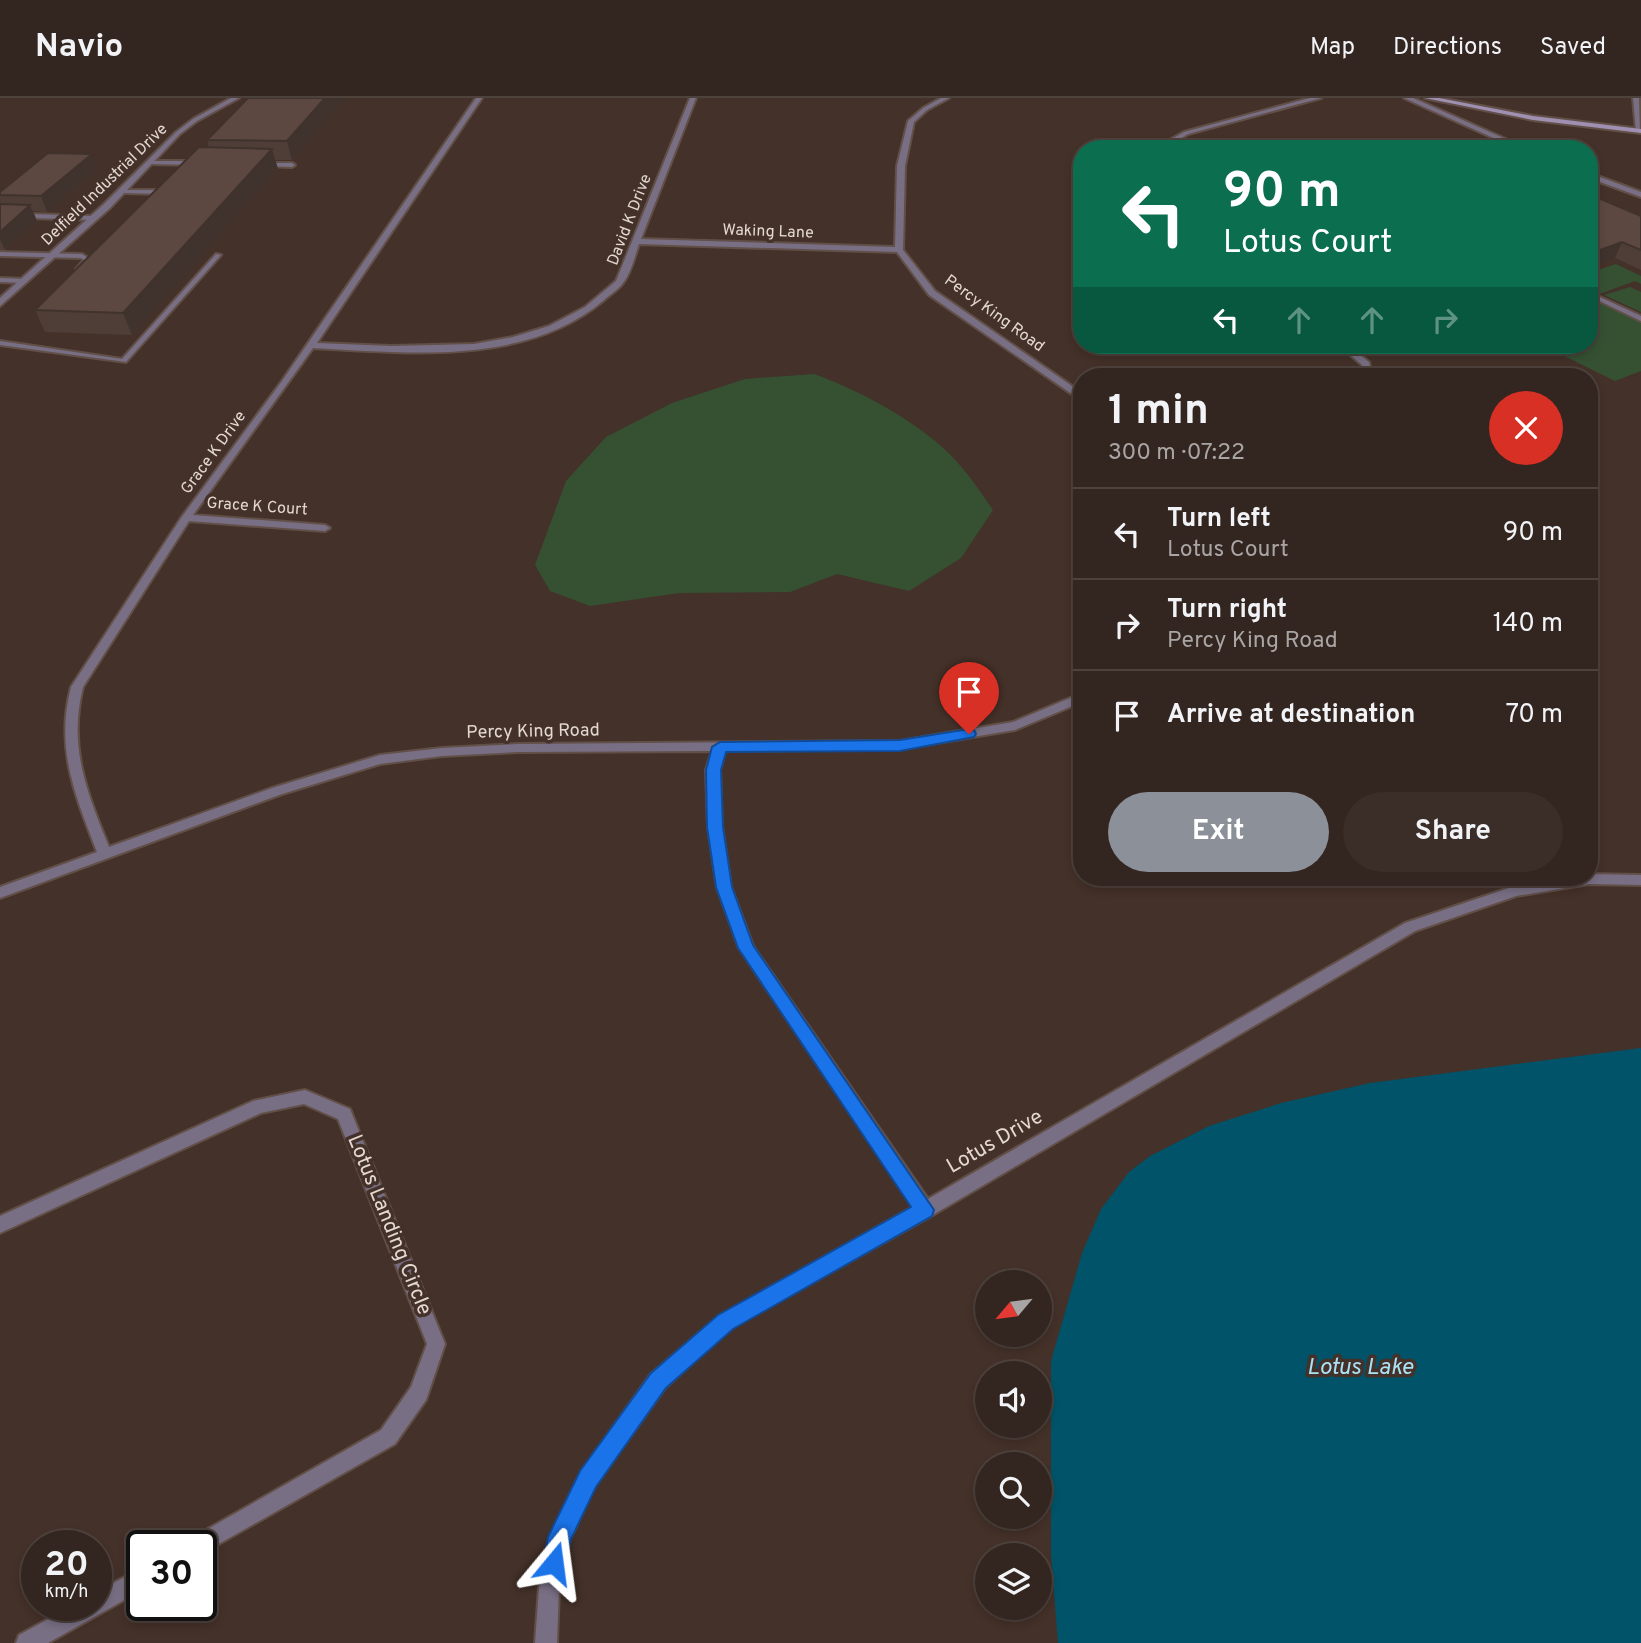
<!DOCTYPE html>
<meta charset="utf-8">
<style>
:root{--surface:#33251f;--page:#3b2d28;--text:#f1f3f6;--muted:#a9a5a4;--line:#4e423d;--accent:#8c9099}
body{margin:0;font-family:Overpass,sans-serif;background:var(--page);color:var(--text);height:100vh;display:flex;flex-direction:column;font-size:26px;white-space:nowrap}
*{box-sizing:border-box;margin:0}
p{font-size:23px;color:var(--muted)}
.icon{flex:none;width:38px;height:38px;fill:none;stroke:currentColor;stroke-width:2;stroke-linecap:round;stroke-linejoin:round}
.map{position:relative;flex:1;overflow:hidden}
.panel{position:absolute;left:1073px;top:270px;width:525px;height:518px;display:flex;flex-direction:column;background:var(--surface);border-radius:28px;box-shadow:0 4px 10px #0003,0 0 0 2px var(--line)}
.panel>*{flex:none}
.top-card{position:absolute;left:1073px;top:42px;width:525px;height:214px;border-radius:28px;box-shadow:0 4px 10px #0003,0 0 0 2px var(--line);background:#0b6e4f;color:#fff;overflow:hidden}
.needle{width:46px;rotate:241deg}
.controls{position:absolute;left:975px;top:1172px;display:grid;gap:14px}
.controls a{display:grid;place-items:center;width:77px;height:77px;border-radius:50%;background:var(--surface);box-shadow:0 4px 10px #0003,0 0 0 2px var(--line);font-size:35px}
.speed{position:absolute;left:21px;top:1432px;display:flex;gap:14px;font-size:35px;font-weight:700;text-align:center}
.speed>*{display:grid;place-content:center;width:91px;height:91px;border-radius:50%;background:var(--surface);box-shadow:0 4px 10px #0003,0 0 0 2px var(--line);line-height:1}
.speed small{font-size:18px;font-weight:400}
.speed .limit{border:4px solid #111;border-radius:10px;background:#fff;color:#111}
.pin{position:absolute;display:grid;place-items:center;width:60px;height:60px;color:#fff;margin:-72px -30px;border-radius:50% 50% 50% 0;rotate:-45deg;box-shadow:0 0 7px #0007}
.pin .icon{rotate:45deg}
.me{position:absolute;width:77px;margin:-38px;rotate:16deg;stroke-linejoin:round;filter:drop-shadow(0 0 5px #0008)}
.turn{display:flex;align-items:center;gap:24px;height:147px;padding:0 35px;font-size:32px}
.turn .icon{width:91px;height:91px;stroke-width:2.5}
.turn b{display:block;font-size:49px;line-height:60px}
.lanes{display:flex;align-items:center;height:66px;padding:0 35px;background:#0003;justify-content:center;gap:35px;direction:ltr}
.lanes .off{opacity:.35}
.round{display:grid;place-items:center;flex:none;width:74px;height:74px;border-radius:37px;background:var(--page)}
.summary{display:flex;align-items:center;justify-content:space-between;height:119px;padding:0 35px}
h1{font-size:42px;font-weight:700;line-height:52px}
.action{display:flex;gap:14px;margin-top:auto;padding:14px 35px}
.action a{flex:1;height:80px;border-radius:42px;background:var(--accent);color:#fff;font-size:28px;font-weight:700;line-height:80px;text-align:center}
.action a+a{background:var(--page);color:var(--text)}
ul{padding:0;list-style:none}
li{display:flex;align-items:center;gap:21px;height:91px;padding:0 35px;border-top:2px solid var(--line)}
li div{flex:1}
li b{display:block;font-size:26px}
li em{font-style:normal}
header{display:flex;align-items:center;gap:42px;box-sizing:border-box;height:98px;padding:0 35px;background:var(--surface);border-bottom:2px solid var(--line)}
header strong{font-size:33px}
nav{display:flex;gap:38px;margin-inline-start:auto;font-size:24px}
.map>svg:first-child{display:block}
</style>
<header>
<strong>Navio</strong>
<nav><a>Map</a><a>Directions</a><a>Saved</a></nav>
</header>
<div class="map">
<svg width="1641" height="1545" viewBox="0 0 1641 1545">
<rect width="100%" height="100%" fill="#443129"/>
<g fill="#355132">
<polygon points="1616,166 1641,178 1641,186 1635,183 1597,197 1641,218 1641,273 1615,283 1542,247 1589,247 1589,175"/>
<polygon points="1630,189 1641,194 1641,214 1604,197"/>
<path d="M814,276c50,18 117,54 150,96 10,12 19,26 29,40l-32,48 -52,33 -72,-17 -47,18 -111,1 -89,13 -40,-15 -15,-26 31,-84 40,-44 66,-34 73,-24z"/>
</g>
<polygon fill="#005368" points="1641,950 1641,1545 1058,1545 1051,1457 1051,1263 1082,1155 1101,1111 1129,1074 1150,1058 1209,1028 1281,1005 1370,985"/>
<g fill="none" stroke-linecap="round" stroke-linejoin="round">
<defs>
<g id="service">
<polygon points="148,63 197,63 200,65 197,67 150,66 147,64"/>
<polygon points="263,65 292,65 295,67 292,69 265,68 262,66"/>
<polygon points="120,92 163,92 166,94 163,96 122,95 119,93"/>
<polygon points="0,115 93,118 96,120 93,122 0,119"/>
<polygon points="0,154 82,156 91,162 79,173 76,171 84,162 81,160 0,158"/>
<polygon points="216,156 221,157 126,264 0,247 0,243 122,261"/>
<polygon points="0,180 25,181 28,183 25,185 0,184"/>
<polygon points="1589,194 1641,218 1641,223 1589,198"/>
</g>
<g id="minor">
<polygon points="231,0 239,0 197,23 180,36 110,110 0,208 0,200 104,106 176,34 193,21"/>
<path d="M476,0h6l-165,245 74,3 83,-2 39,-7 36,-11 36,-19 31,-26 74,-183h6l-55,141 254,8 2,-81 11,-45 15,-13 18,-10h8l-22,12 -13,12 -9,44 -2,84 32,41 147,102v8l-153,-106 -32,-43 -258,-8c-4,12 -8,29 -16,39 -5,7 -14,12 -20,18 -78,65 -195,52 -290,47l-120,167 132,10 5,3 -5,3 -136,-10 -106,166c-15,60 4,106 26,160l163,-59 108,-33 62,-7 77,-4 381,-3 113,-19 69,-29v9l-67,28 -115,19 -175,2 -5,19 2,57 9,60 22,59 175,253 477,-276 110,-37 55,-9h19v-3l52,1v10l-52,-1 -73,12 -101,35 -484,285 -200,112 -66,60 -70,98 -25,53 -11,49 -2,55h-22l4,-55 14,-58 28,-58 70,-98 68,-58 194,-109 -174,-259 -22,-61 -9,-60 -2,-57 6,-19 -193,1 -77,4 -62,8 -98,30 -282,104v-11l97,-35c-22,-57 -42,-104 -26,-165l110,-169 101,-137z"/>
<polygon points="1310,0 1321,0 1188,36 1163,51 1154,51 1184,34"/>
<polygon points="1404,0 1413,0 1528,51 1518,51"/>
<polygon points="1633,0 1639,0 1640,35 1636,33"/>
<polygon points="1589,75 1641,94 1641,99 1589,80"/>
<polygon points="1339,247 1348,247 1369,264 1372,278 1364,278 1362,267"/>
<polygon points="305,992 350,1011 445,1246 426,1302 395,1346 201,1456 201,1447 189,1447 192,1440 381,1332 411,1289 427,1246 338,1021 304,1006 261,1015 0,1135 0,1118 253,1003"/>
<polygon points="142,1470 142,1492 48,1545 16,1545 19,1537 74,1507 96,1507 96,1494"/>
</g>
<polygon id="secondary" points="1425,0 1439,0 1533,18 1641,31 1641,35 1533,22"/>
</defs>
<use href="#service" stroke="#614f48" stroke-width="4"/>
<use href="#minor" stroke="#614f48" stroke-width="4"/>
<use href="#secondary" stroke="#614f48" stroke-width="4"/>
<use href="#service" fill="#796f84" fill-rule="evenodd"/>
<use href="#minor" fill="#796f84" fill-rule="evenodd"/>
<use href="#secondary" fill="#9f8fb1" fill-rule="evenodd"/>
</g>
<g fill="#4f3e37">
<polygon points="347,0 292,62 275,62 278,71 132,237 45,234 35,212 209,50 207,42"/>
<polygon points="98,71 47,114 33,113 37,123 5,152 0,152 0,106 1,106 0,104 0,94"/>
<polygon points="1641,118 1641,172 1615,160 1589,170"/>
</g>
<g fill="#40322d">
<polygon points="325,0 347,0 292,62 287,43"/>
<polygon points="272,51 278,71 132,237 123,215"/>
<polygon points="92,56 98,71 47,114 41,98"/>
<polygon points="30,107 37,123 5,152 0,141 0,134"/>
<polygon points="1622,144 1615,160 1589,170 1589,156"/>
</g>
<g fill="#5c4840" stroke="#40322d" stroke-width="2">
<polygon points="248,0 325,0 287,43 207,42"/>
<polygon points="199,49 272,51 123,215 35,212"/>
<polygon points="48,55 92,56 41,98 0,97 0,94"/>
<polygon points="1589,96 1641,118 1641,152 1622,144 1589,156"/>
<polygon points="0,106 30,107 0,134"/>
</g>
<polygon fill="#1a73e8" stroke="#114b97" stroke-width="2" points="969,631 974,632 976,636 974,639 900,653 726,654 721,672 723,729 732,789 753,847 934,1112 932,1118 733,1231 666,1290 596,1389 571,1441 563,1473 554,1476 546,1473 543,1465 548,1439 580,1373 651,1275 718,1217 911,1109 738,850 716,789 707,729 706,672 712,649 720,644 900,642"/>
<g text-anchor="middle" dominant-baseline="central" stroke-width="7" stroke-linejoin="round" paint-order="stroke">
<g font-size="16" fill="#e4d8d3" stroke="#443129">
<text transform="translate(105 87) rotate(-44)">Delfield Industrial Drive</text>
<text transform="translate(630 122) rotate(-69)">David K Drive</text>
<text transform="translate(768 134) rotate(2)">Waking Lane</text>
<text transform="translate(994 216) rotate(36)">Percy King Road</text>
<text transform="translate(214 355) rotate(-54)">Grace K Drive</text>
<text transform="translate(257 409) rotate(4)">Grace K Court</text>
</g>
<g font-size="18" fill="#e4d8d3" stroke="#443129">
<text transform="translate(533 634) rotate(-1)">Percy King Road</text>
</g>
<g font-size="21" fill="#e4d8d3" stroke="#443129">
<text transform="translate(995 1044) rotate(-30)">Lotus Drive</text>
<text transform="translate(389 1127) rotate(68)">Lotus Landing Circle</text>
</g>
<g font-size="23" font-style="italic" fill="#aae2f6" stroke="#443129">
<text x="1360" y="1270">Lotus Lake</text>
</g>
</g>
</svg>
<div class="controls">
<a><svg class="needle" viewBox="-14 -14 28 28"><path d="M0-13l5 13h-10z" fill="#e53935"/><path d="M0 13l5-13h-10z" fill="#a9a5a4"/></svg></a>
<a><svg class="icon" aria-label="sound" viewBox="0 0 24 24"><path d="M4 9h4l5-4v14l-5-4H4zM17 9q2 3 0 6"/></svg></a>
<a><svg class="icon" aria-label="search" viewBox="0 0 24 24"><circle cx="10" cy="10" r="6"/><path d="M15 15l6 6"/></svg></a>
<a><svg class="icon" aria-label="layers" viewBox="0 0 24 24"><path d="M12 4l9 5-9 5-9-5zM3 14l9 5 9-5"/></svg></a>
</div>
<div class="speed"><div>20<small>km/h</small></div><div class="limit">30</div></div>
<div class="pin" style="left:969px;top:636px;background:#d93025"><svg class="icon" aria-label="arrive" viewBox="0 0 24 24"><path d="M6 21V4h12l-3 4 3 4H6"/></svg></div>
<svg class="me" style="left:554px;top:1465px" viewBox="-20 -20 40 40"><path d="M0-17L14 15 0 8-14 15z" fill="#1a73e8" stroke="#fff" stroke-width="4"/></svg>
<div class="top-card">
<div class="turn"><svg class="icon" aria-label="left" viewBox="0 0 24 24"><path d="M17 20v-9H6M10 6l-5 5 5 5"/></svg><div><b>90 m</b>Lotus Court</div></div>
<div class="lanes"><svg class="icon" aria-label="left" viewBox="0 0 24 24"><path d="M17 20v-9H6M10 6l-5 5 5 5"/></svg><svg class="icon off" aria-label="ahead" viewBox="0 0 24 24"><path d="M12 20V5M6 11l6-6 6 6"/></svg><svg class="icon off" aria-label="ahead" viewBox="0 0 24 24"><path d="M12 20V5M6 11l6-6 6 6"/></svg><svg class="icon off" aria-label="right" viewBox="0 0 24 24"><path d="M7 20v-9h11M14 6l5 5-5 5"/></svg></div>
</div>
<section class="panel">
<div class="summary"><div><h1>1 min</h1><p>300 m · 07:22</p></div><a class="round" style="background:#d93025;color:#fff"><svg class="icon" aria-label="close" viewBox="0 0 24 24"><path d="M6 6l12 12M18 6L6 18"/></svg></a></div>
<ul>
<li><svg class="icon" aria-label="left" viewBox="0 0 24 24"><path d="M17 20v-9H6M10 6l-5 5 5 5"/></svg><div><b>Turn left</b><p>Lotus Court</p></div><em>90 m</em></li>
<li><svg class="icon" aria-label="right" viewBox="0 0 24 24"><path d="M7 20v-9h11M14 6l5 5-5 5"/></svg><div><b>Turn right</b><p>Percy King Road</p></div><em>140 m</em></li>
<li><svg class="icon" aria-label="arrive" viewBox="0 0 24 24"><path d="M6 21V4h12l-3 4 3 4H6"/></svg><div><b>Arrive at destination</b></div><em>70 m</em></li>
</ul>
<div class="action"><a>Exit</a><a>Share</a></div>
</section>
</div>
